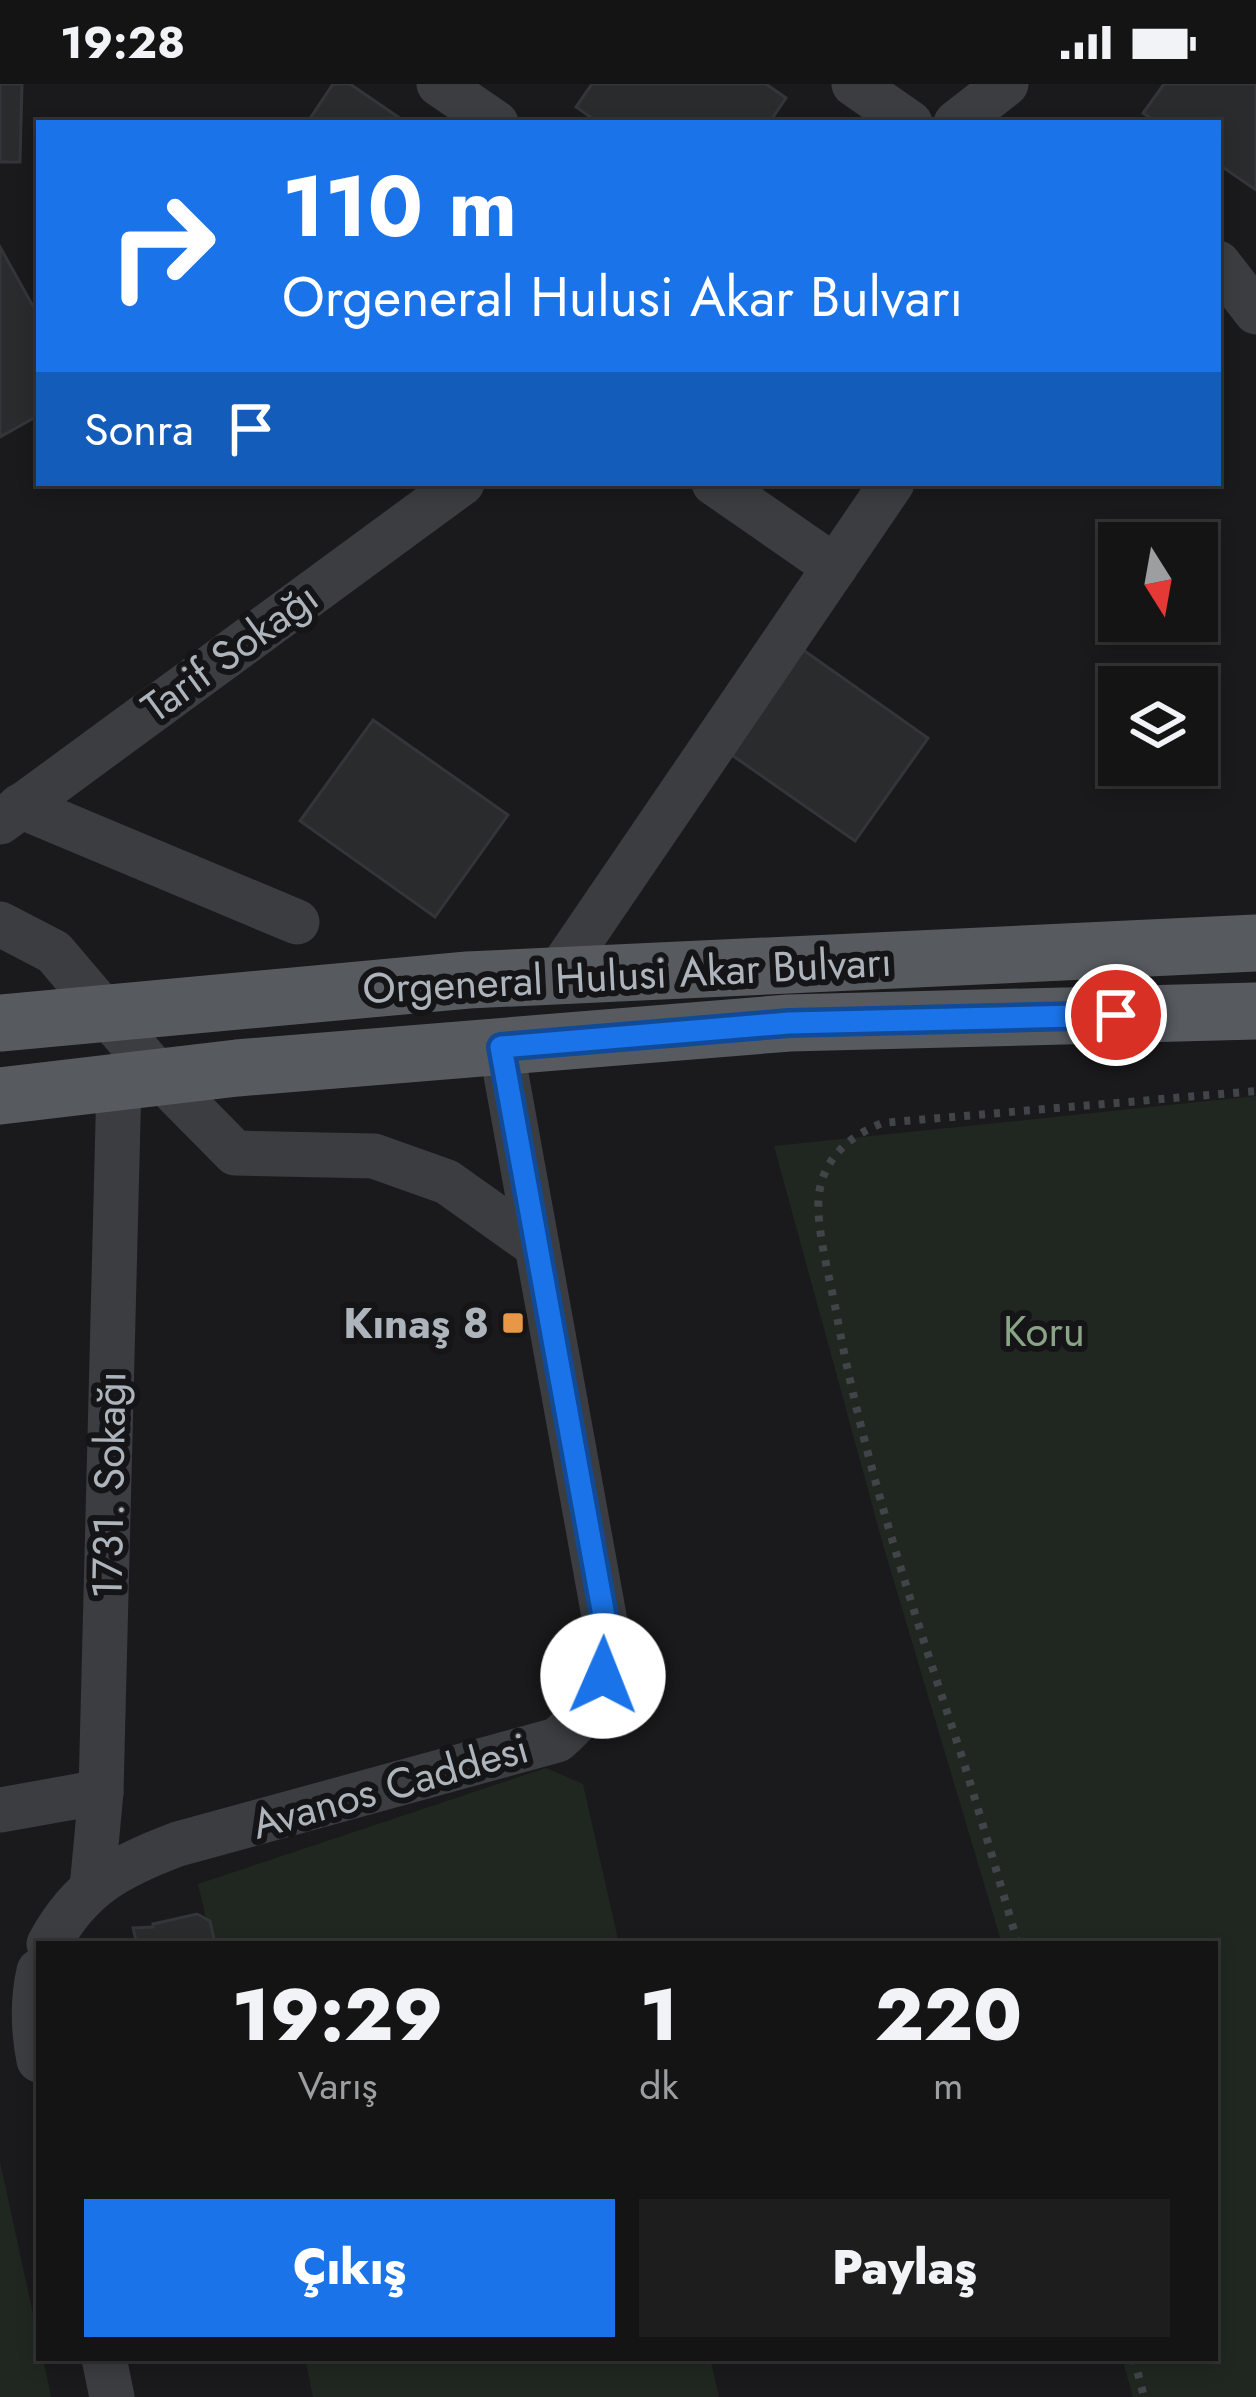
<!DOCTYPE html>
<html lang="tr">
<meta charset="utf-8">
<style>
:root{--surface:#141415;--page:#1d1d1e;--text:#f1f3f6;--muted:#9d9ea0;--line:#333334;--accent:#1a73e8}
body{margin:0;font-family:Jost,sans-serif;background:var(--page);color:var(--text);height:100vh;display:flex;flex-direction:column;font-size:45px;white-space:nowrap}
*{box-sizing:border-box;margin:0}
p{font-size:39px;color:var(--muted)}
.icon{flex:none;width:66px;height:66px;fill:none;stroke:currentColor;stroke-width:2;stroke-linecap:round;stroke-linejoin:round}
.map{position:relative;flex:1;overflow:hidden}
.panel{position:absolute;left:36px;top:1857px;width:1182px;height:420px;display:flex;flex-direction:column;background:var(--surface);border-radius:0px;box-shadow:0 6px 18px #0003,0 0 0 3px var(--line)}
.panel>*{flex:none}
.guide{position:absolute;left:36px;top:36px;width:1185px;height:366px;border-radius:0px;box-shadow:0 6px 18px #0003,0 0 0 3px var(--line);background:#1a73e8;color:#fff;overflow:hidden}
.needle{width:78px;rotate:169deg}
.controls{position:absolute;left:1098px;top:438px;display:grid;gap:24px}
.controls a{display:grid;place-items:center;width:120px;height:120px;border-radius:0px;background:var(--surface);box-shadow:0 6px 18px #0003,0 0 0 3px var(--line);font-size:60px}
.pin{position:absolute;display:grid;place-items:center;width:102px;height:102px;color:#fff;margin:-51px;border:6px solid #fff;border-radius:50%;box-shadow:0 3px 12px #0007}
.me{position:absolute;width:132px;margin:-66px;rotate:1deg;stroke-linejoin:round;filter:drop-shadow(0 0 9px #0008)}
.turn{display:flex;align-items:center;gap:42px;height:252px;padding:0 48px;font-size:54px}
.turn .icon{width:156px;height:156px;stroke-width:2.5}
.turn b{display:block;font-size:84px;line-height:102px}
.then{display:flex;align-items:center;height:114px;padding:0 48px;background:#0003;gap:24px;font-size:45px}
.eta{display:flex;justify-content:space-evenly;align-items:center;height:204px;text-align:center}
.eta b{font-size:72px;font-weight:800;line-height:84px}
.button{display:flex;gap:24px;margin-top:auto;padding:24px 48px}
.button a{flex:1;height:138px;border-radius:0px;background:var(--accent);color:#fff;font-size:48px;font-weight:800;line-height:138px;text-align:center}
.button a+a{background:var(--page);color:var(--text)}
.status{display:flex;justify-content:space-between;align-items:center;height:84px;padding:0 60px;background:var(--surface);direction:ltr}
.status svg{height:33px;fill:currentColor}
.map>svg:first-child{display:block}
</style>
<div class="status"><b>19:28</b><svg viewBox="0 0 49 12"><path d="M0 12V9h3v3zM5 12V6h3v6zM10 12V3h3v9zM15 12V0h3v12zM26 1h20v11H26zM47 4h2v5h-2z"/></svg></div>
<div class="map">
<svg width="1256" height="2313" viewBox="0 0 1256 2313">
<rect width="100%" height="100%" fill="#1a1a1c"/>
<g fill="#202720">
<polygon points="1256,1012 1256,2313 1133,2313 1122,2274 1215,2274 1215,1860 1002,1860 884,1464 774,1062"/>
<polygon points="546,1684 583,1700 619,1860 212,1860 198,1800"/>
<polygon points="0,2078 39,2257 39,2274 43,2274 51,2313 0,2313"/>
<polygon points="305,2274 710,2274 719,2313 313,2313"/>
</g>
<g fill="#2a2b2d" stroke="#343538" stroke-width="3">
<polygon points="0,0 22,0 20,78 0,78"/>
<polygon points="333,0 350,0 407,39 307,39"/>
<polygon points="592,0 766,0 786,14 769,39 599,39 576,23"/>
<polygon points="1164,0 1256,0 1256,106 1218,80 1218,39 1158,39 1143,29"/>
<polygon points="0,163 39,233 39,331 0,353"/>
<polygon points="799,563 928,654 855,757 726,667"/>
<polygon points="373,636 508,731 435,833 300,737"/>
<polygon points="197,1830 210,1837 215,1860 137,1860 133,1844 153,1843 153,1840"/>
</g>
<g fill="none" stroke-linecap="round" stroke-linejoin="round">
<g stroke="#414448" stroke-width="8" stroke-dasharray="6 9" stroke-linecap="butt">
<path d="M1018,1860c-18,-61 -36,-123 -55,-184 -49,-148 -99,-295 -127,-449 -6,-32 -21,-86 -17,-117 5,-37 31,-58 63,-71l374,-32"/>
<polyline points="1134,2274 1144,2313"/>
</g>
<g stroke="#3b3d41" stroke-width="45">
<polyline points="439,0 496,39"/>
<polyline points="854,0 910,39"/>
<polyline points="956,39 1006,0"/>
<polyline points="1218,179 1256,228"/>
<polyline points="714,399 835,483"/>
<polyline points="20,722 297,838"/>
<polyline points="0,738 462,399"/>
<polyline points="0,840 54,868 160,993 235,1069 374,1072 447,1098 537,1162"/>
<polyline points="557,891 892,399"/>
<polyline points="0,1726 101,1708"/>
<polyline points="92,1804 101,1708 119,998"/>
<path d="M49,1860c31,-58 70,-78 129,-100l379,-104c39,-33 50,-63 49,-113l-105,-580"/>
<path d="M39,1887c-7,31 -6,59 0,89"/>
<polyline points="104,2274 112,2313"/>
</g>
<g stroke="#575b60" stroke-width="57">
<polyline points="0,939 468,896 1256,859"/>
<polyline points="0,1012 237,984 789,939 1256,927"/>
</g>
</g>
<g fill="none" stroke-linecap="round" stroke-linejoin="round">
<defs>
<polyline id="route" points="603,1592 607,1567 606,1543 501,963 789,939 1116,931"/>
</defs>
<use href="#route" stroke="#114b97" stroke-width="30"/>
<use href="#route" stroke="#1a73e8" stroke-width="21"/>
</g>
<rect fill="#e89746" stroke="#151517" stroke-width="4.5" x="501" y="1227" width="24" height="24" rx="6"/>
<g text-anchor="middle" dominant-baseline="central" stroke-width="12" stroke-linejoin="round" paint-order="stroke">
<g font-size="42" fill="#adb4bb" stroke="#151517">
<text transform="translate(230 568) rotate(-36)">Tarif Sokağı</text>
<text transform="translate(627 891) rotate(-3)">Orgeneral Hulusi Akar Bulvarı</text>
<text transform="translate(109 1401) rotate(-89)">1731. Sokağı</text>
<text transform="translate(390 1702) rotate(-16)">Avanos Caddesi</text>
</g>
<g font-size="42" font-weight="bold" fill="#adb4bb" stroke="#151517" text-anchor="end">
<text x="489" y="1239">Kınaş 8</text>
</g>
<g font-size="42" fill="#89a486" stroke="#151517">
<text x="1044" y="1247">Koru</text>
</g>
</g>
</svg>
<div class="controls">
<a><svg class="needle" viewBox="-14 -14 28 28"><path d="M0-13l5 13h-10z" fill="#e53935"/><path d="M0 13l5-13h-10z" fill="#9d9ea0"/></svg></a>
<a><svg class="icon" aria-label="layers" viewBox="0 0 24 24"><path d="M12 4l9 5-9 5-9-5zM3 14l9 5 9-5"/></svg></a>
</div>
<div class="pin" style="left:1116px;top:931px;background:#d93025"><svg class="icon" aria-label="arrive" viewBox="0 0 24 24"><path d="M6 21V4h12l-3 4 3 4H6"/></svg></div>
<svg class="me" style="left:603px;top:1592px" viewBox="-20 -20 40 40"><circle r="19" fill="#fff"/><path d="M0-13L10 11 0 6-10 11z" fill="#1a73e8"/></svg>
<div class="guide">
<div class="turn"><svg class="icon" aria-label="right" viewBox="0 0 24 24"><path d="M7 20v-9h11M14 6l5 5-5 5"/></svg><div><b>110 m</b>Orgeneral Hulusi Akar Bulvarı</div></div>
<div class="then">Sonra<svg class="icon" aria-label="arrive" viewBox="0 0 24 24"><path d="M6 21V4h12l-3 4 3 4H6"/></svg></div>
</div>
<section class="panel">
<div class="eta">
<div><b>19:29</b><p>Varış</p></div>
<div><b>1</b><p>dk</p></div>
<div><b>220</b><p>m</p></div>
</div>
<div class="button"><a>Çıkış</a><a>Paylaş</a></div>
</section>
</div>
